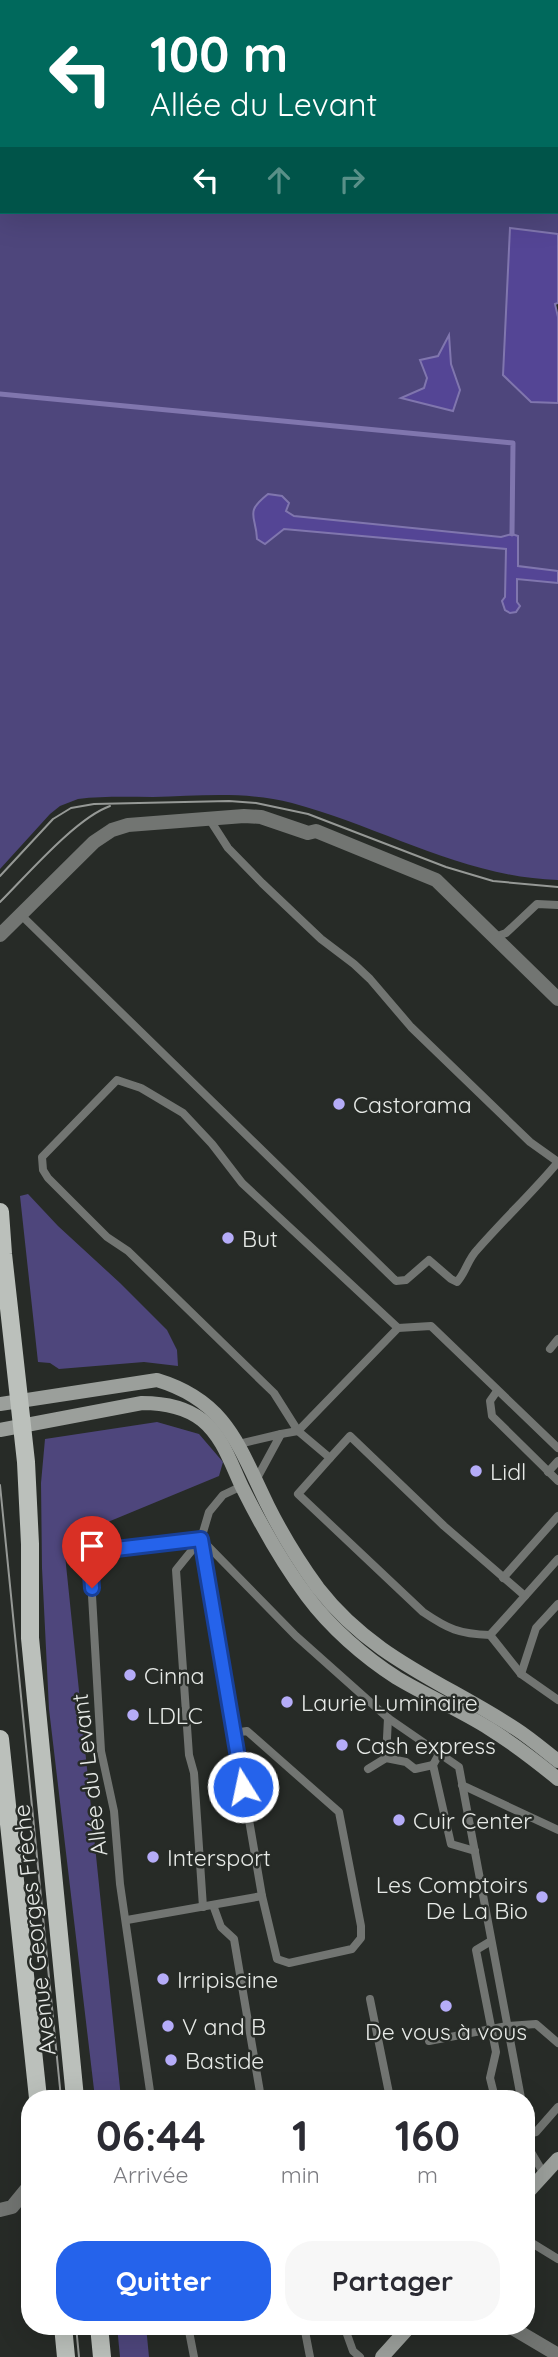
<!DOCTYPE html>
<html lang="fr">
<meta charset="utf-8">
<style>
:root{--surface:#fff;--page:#f7f7f7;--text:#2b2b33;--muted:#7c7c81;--accent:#2563eb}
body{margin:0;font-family:Quicksand,sans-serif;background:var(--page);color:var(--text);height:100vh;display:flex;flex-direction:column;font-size:26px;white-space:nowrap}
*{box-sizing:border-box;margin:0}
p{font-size:23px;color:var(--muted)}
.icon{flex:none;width:38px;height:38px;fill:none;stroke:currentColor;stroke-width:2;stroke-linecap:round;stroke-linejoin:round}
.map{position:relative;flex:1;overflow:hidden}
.sheet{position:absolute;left:21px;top:2090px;width:514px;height:245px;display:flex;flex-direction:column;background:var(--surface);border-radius:28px;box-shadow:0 7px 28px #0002}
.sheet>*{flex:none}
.top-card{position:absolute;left:0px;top:0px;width:558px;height:214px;box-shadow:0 7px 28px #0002;background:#00695c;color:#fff;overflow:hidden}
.pin{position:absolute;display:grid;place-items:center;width:60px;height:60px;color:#fff;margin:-72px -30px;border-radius:50% 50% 50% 0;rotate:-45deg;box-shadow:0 0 7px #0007}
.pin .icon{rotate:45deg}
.me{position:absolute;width:77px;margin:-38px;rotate:350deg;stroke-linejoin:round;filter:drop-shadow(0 0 5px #0008)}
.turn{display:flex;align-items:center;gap:24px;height:147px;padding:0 35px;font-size:32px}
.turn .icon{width:91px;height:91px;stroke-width:2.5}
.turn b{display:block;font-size:49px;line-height:60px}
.lanes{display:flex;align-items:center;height:66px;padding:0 35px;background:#0003;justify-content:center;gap:35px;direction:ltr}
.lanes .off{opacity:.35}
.eta{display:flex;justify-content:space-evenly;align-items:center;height:119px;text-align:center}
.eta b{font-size:42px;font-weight:800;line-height:49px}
.action{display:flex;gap:14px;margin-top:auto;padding:14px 35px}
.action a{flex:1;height:80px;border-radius:28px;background:var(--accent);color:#fff;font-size:28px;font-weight:800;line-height:80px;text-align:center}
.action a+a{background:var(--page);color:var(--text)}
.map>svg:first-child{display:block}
</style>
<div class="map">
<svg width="558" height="2357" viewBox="0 0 558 2357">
<rect width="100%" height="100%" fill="#272b27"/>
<g fill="#4e467c">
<path d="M0,0h500v2h-498v210h554v-210h-13v-2h15v234l-47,-6 20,174 27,1v477c-95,-3 -176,-53 -266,-77 -45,-12 -94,-7 -139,-6 -25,0 -51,-1 -75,2l-18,7 -10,8 -50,55z"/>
<polygon points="28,1194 58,1226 120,1283 167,1330 177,1350 178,1366 144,1362 59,1369 50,1363 38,1362 20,1196"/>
<polygon points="157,1422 199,1434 223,1462 219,1476 74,1536 65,1555 121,2098 95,2098 49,1709 42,1568 41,1483 45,1439"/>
<polygon points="117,2326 146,2326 149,2357 120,2357"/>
</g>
<g fill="#544595" stroke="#8076ae" stroke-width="2">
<polygon points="510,228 558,234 558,303 555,304 558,317 558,403 531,402 503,375"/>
<polygon points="449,335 451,364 460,390 453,411 401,398 424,388 427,378 420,360 438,356"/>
<path d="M268,494l14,2 7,7 -3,8 8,5 207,21 11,-3 6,2v30l40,5v12l-41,-4v23l3,4 -4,6 -6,1 -5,-3 -3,-9 3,-4 1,-48 -222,-20 -19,15 -8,-5c-1,-24 -13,-26 11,-45z"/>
</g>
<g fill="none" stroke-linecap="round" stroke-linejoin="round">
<polyline stroke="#8076ae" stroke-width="5" points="0,394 513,443 512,534"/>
<g stroke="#727572" stroke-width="8">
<polyline points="210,820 228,848 262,883 321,939 354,964 370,979 411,1027 530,1142 558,1162"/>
<path d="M20,914l376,367 10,-1 23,-20 22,19 6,3c9,-10 11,-23 20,-32 26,-30 55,-57 81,-88"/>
<polyline points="495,937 506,933 537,904 558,905"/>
<path d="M398,1328l-156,-145 -30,-39 -29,-31 -42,-25 -24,-8 -75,77 1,13 5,8 59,59 21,14 146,142 24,38 32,27 -32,36 125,118c25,17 36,22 67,23l31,39 37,26"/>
<polyline points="550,1349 558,1339"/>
<polyline points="497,1391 490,1401 492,1416 558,1481"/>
<polyline points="281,1434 298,1431 398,1328 431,1326 558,1448"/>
<polyline points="239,1444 281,1434 256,1480"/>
<polyline points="330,1458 350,1436 444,1526 525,1596"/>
<polyline points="548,1472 558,1461"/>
<polyline points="201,1539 262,1896 277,1959 289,1963 352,1949 361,1938 361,1926 339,1812 247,1731 234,1733"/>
<polyline points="201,1539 296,1636 388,1718 459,1767 521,2098"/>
<polyline points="503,1578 558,1516"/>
<polyline points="490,1635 558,1559"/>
<polyline points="521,1674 536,1628 558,1604"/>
<polyline points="439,1754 433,1765 451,1844 475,1851"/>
<polyline points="386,1758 388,1718"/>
<polyline points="368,1769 386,1758 406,1762 415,1769 433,1765"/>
<polyline points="462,1785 558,1830"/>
<polyline points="213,1905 221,1927 234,1939 261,2098"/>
<polyline points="203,1907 194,1773 189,1755 176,1570 201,1539 209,1512 223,1495 242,1486"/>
<polyline points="127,1920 262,1896"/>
<polyline points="491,1941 476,1950 496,2052 490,2078 495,2098"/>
<polyline points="370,1999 390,2098"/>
<polyline points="429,2041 507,2026 536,2024 558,2043"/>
<polyline points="151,2098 120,1884 114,1811 101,1751 90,1561 99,1551 201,1539"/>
<polyline points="527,2128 531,2152 544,2174"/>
<polyline points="528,2134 536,2132 558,2107"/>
<polyline points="527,2240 558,2259"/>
<polyline points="188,2326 194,2357"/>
<polyline points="304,2326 310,2357"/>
<polyline points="344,2326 353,2351 360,2357"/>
</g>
<g stroke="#727572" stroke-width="14">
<polyline points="530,2 530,0"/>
<polyline points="0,935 94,842 112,830 128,825 244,816 261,817 308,833 316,831 436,880 558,999"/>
<polyline points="0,2210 12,2207 30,2185"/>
<polyline points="509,2326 558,2355"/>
</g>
<g stroke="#9b9f9b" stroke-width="14">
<path d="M0,1404l157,-24c70,21 82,67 111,126 14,28 31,56 50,82 55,71 126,94 198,141 14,9 28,21 42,32"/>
<path d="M0,1430l142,-27c21,0 42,3 60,17 21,17 29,44 40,67 19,38 40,76 65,109 23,31 57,61 90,82 30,18 63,32 93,51 24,15 46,32 68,50"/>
<polyline points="527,2193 558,2159"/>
<polyline points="382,2357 410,2326"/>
</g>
<g stroke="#bbc0bb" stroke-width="18">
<polyline points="0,1212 3,1254 26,1462 30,1544 30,1638 75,2098"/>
<polyline points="0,1739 38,2098"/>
<polyline points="63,2326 66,2357"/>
<polyline points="99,2326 102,2357"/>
</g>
<g stroke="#969996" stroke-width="2">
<polyline points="0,876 53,819 71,808 94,804 229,801 256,803 308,814 446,867 493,881 558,887"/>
<path d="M0,902c27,-27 76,-84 110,-96"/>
<polyline points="0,1485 61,2098"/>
<polyline points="76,2326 79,2357"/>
</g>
</g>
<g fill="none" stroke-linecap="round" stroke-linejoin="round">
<defs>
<polyline id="route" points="92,1588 90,1561 99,1551 201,1539 243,1787"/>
</defs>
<use href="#route" stroke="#184099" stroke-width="18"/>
<use href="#route" stroke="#2563eb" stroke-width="12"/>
</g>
<g fill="#b5acf8" stroke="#272b27" stroke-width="2.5">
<circle cx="339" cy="1104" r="7"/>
<circle cx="228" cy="1238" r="7"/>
<circle cx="476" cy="1471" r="7"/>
<circle cx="130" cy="1675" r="7"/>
<circle cx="287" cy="1702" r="7"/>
<circle cx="133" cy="1715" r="7"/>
<circle cx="342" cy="1745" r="7"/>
<circle cx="399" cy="1820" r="7"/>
<circle cx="153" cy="1857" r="7"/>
<circle cx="542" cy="1897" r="7"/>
<circle cx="163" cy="1979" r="7"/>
<circle cx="446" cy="2006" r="7"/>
<circle cx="168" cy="2026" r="7"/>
<circle cx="171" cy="2060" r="7"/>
</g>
<g text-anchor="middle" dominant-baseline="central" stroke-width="5" stroke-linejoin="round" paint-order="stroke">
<g font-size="23" fill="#e7eae7" stroke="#272b27" text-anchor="start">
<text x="353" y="1104">Castorama</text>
<text x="242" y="1238">But</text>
<text x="490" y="1471">Lidl</text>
<text x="144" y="1675">Cinna</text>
<text x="301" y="1702">Laurie Luminaire</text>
<text x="147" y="1715">LDLC</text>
<text x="356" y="1745">Cash express</text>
<text x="413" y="1820">Cuir Center</text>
<text x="167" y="1857">Intersport</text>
<text x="528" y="1884" text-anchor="end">Les Comptoirs<tspan x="528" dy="26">De La Bio</tspan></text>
<text x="177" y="1979">Irripiscine</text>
<text x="182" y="2026">V and B</text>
<text x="446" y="2031" text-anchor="middle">De vous à vous</text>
<text x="185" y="2060">Bastide</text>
</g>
<g font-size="23" fill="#e7eae7" stroke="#272b27">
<text transform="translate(89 1775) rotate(-97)">Allée du Levant</text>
<text transform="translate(34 1930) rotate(-96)">Avenue Georges Frêche</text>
</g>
</g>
</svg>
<div class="pin" style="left:92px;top:1588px;background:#d93025"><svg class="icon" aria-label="arrive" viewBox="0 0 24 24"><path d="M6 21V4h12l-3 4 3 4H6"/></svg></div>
<svg class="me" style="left:243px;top:1787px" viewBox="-20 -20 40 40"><circle r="17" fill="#2563eb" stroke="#fff" stroke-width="3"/><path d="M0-11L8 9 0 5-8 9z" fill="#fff"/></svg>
<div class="top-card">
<div class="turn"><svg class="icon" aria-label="left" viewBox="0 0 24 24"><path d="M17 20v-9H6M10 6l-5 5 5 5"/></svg><div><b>100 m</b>Allée du Levant</div></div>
<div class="lanes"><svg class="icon" aria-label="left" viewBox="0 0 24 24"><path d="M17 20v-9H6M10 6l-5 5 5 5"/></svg><svg class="icon off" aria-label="ahead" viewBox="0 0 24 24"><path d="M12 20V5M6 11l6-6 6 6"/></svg><svg class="icon off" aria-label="right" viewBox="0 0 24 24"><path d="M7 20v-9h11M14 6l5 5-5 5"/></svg></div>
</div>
<section class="sheet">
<div class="eta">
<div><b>06:44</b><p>Arrivée</p></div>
<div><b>1</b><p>min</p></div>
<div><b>160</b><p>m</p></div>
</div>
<div class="action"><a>Quitter</a><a>Partager</a></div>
</section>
</div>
